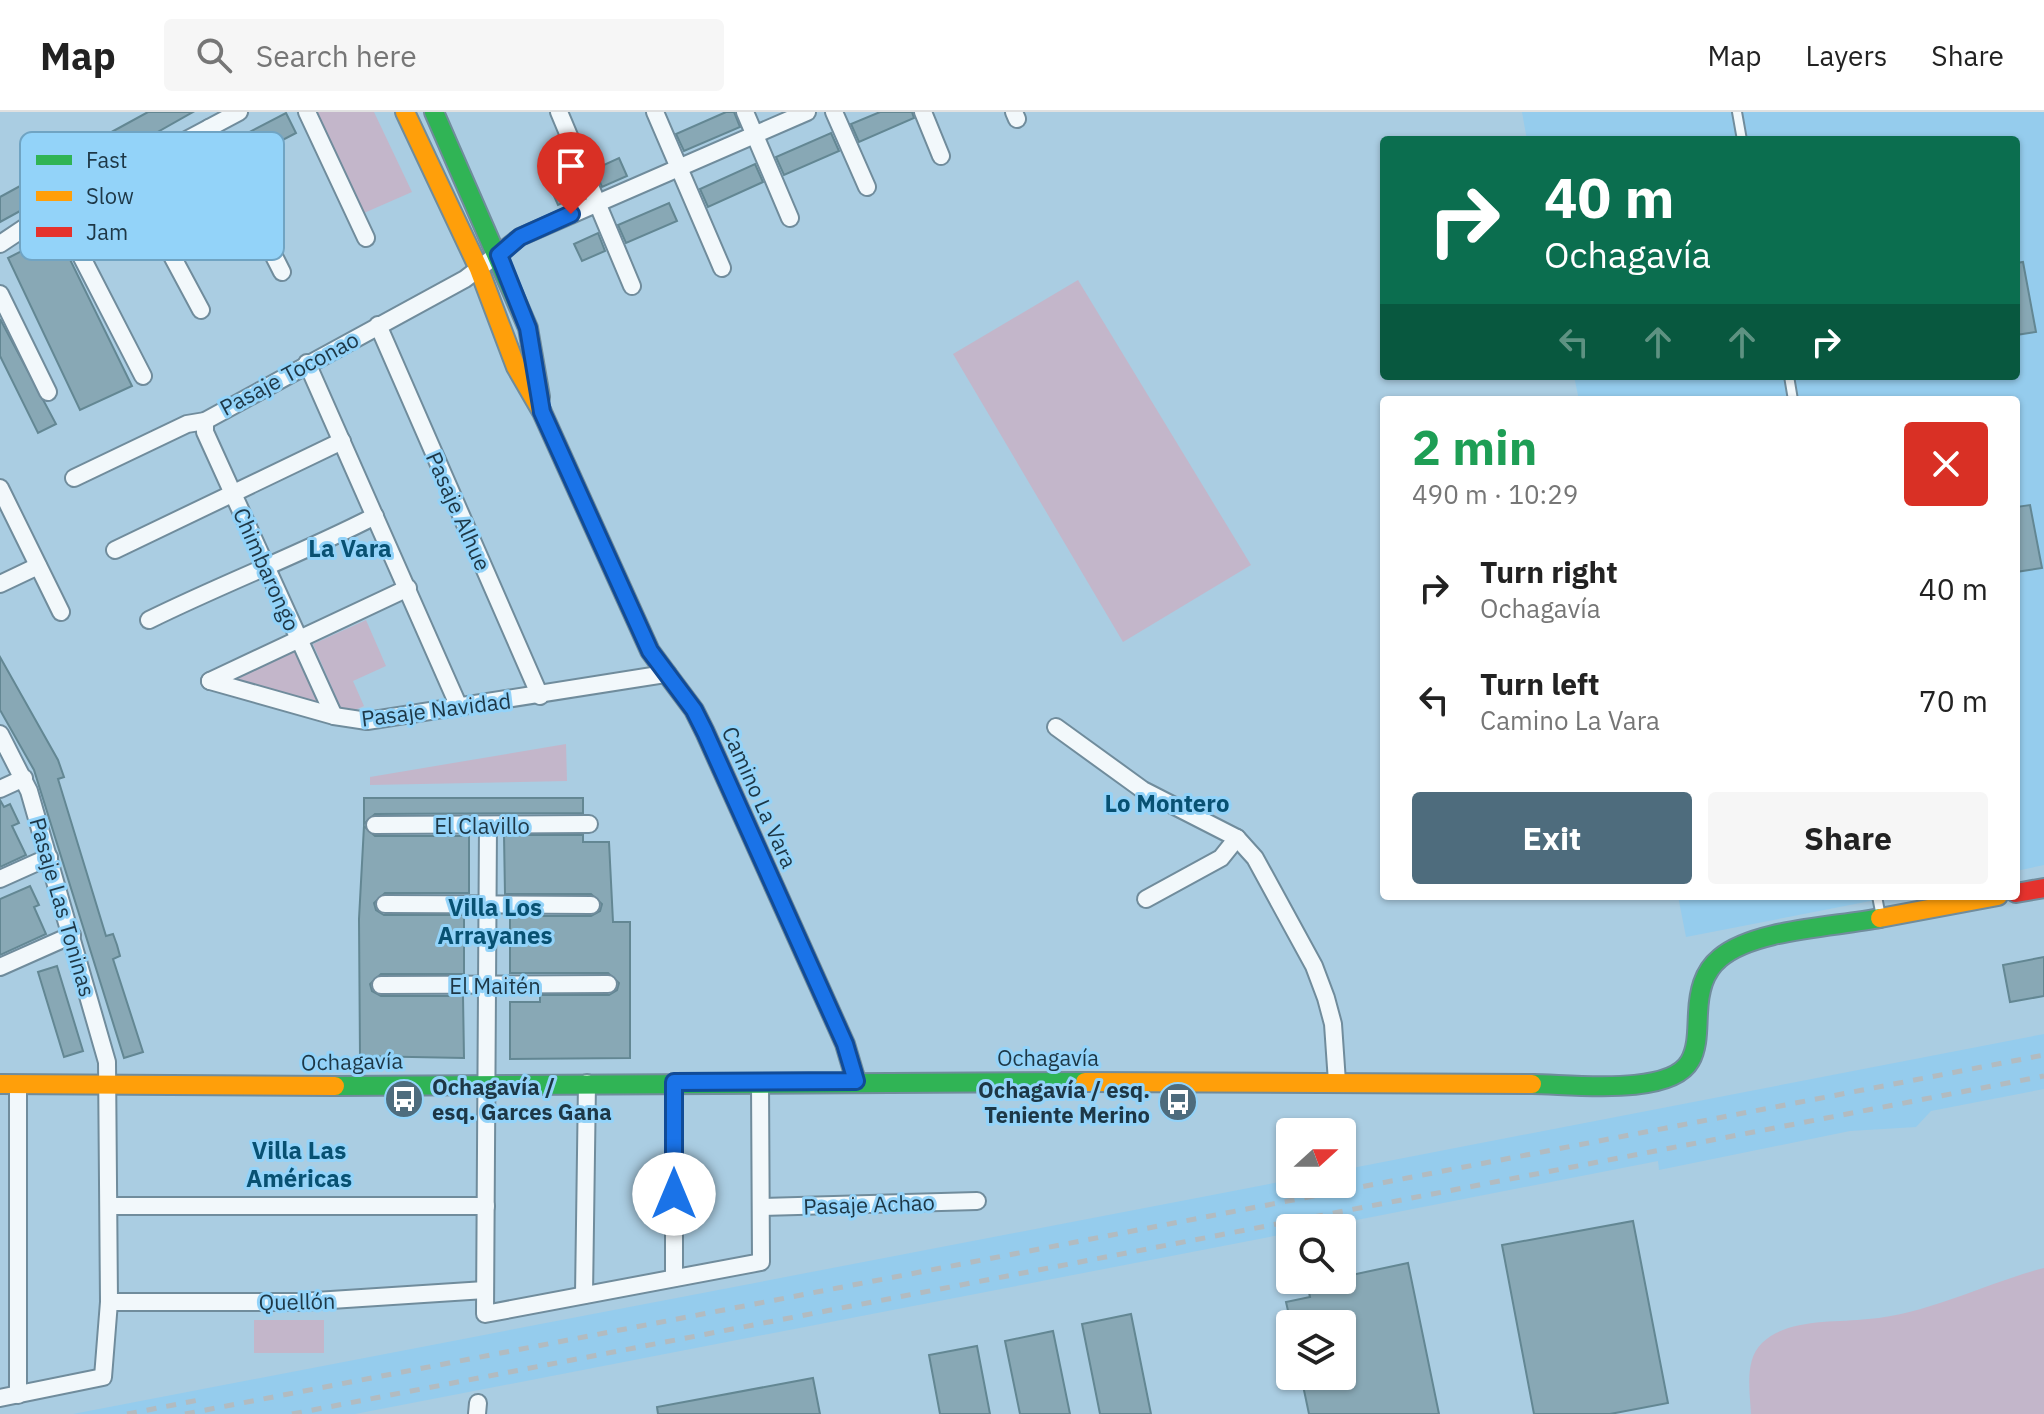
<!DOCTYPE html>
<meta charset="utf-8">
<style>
:root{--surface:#fff;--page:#f6f6f6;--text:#222;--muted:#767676;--line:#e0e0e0;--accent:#4e6c7d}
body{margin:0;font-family:"IBM Plex Sans",sans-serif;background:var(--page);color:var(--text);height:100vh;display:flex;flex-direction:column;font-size:30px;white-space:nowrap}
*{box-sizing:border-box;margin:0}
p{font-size:26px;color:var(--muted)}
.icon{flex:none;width:44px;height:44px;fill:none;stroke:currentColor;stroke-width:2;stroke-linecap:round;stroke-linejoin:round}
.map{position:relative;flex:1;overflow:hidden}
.details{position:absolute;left:1380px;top:284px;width:640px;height:504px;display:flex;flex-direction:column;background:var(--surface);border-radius:8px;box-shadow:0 2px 6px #0004}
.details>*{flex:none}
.banner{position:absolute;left:1380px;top:24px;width:640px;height:244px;border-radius:8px;box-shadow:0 2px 6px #0004;background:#0b6e4f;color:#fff;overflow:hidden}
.needle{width:52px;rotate:69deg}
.fabs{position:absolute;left:1276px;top:1006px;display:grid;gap:16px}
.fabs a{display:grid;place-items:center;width:80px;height:80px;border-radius:8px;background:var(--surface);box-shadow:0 2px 6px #0004;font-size:40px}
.pin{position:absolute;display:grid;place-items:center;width:68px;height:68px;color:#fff;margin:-82px -34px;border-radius:50% 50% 50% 0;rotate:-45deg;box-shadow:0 0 8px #0007}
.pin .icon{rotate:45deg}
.me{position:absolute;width:88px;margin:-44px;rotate:0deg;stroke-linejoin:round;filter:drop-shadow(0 0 6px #0008)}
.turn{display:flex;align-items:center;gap:28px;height:168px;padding:0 32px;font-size:36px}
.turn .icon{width:104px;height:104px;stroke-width:2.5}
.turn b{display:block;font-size:56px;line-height:68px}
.lanes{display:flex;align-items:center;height:76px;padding:0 32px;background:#0003;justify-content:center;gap:40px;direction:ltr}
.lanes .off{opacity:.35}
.round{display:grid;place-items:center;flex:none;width:84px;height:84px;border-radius:8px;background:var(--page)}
.head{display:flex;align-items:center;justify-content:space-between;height:136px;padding:0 32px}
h1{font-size:48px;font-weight:700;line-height:60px;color:#1e9e55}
.primary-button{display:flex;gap:16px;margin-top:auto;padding:16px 32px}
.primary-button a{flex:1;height:92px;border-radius:8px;background:var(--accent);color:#fff;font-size:32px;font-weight:700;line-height:92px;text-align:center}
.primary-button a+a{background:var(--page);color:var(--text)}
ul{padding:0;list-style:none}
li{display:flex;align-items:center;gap:24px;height:112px;padding:0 32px}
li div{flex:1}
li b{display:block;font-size:30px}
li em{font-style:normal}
header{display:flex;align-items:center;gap:48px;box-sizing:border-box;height:112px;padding:0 40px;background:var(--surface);border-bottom:2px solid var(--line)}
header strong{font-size:38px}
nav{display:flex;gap:44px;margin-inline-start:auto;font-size:28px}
.search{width:560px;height:72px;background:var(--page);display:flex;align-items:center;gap:20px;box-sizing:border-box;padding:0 28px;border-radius:8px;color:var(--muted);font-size:30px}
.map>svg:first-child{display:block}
</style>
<header>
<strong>Map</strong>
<div class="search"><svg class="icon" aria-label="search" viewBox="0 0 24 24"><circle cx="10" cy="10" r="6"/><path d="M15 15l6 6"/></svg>Search here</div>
<nav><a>Map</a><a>Layers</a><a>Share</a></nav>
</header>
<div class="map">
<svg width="2044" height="1302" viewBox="0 0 2044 1302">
<rect width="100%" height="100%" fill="#aacde2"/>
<g fill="#95cced">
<polygon points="1522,0 2044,0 2044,753 2016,759 2016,288 1579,288 1574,264 2016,264 2016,28 1527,28"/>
<polygon points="1678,784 1896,784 1686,825"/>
<polygon points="2044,922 2044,977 1931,999 1916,1015 1850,1019 1659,1058 1658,1049 1316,1116 1290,1116 1290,1121 355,1302 73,1302 1290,1068 1290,1072 1342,1072 1342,1058"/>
</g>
<g fill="#c3b6ca">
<polygon points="315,0 374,0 412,80 364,101"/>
<polygon points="1078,168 1251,453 1123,530 953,242"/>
<polygon points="366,508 386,554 353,569 364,594 344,603 313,532"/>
<polygon points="296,539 320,592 230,568"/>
<polygon points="566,632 567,669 370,673 370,665"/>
<path d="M2044,1156v146h-293c-1,-22 -7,-54 11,-71 26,-25 72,-20 106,-24 61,-5 117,-36 176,-51z"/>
<rect x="254" y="1208" width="70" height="33"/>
</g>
<g fill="#88a8b5" stroke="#638793" stroke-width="2">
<polygon points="148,0 193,0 117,43 106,23"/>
<polygon points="726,0 734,0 740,15 684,39 676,22"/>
<polygon points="880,0 912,0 914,6 859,30 851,12"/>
<polygon points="286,1 296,21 248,46 238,26"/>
<polygon points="831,21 839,39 784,63 776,45"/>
<polygon points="82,40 93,59 0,110 0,85"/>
<polygon points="619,46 627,64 602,75 595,57"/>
<polygon points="755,52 763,70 708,95 700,77"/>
<polygon points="574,65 582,82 558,93 550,75"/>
<polygon points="669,91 677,109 626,131 618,113"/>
<polygon points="57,121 132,274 80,298 8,146"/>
<polygon points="598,121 605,139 582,149 574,132"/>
<polygon points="2023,150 2036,220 2016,223 2016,151"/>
<polygon points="0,207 56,312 38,321 0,244"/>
<polygon points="2030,393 2042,456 2016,460 2016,395"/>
<polygon points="0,545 58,648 64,665 58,667 106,824 113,822 117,833 120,844 113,847 143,940 124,946 34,658 0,598"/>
<polygon points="364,686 583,686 583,701 375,702 364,712"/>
<polygon points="0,688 4,695 10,692 19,711 12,714 26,743 0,755"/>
<polygon points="364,714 375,724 469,724 469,781 385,781 374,791 376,798 384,803 464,803 464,862 381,862 370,872 372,879 381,884 463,884 464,946 360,944 359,807"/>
<polygon points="504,723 583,723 583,730 609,730 613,810 630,810 630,946 510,947 510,890 540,890 540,883 609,883 617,878 619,871 608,861 510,861 510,804 591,804 600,799 602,792 591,782 505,782"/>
<polygon points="30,774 39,793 34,795 46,822 0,843 0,787"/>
<polygon points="2044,845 2044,884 2010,890 2003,853"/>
<polygon points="57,854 83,939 64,945 38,860"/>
<polygon points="1633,1109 1668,1291 1610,1302 1534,1302 1502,1133"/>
<polygon points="1408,1151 1439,1302 1309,1302 1301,1264 1342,1264 1342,1212 1291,1212 1286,1190 1310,1185 1307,1172 1342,1168 1342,1165"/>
<polygon points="1131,1202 1151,1302 1100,1302 1082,1212"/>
<polygon points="1053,1219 1070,1302 1020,1302 1005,1229"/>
<polygon points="977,1234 990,1302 940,1302 929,1243"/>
<polygon points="813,1266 820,1302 658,1302 657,1295"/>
</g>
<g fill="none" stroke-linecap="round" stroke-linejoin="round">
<defs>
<g id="lane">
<polyline points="1737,0 1742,28"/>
<polyline points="1789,264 1793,288"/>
<polyline points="1877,784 1881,805"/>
</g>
<g id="street">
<polyline points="307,0 366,126"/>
<polyline points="559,0 632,174"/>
<polyline points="655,0 722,156"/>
<polyline points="745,0 790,106"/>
<polyline points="834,0 867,75"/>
<polyline points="923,0 941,44"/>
<polyline points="1014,0 1017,7"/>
<polyline points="209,16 282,160"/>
<polyline points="127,60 201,198"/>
<polyline points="57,97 143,264"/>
<polyline points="0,132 36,108 239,0"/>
<polyline points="0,182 48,280"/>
<polyline points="378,213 540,584"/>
<polyline points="307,251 459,595"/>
<polyline points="205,309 205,320 334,604"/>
<polyline points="74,366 187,312 205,309 465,167 520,125 807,0"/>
<polyline points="0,376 61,500"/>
<polyline points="115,438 342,329"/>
<polyline points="0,472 38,454"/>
<path d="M149,508c75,-37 152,-66 226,-104"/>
<polyline points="210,569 334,604 367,609 665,562"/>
<polyline points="210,569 408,476"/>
<polyline points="1056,615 1143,678 1237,726 1255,746 1314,854 1326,886 1333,912 1337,970"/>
<polyline points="0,622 29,679 107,950 109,1190 103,1265 0,1286"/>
<polyline points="0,677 24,666"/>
<polyline points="375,713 589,712"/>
<polyline points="488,713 485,1202 761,1150 760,970"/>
<polyline points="0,767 49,745"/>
<polyline points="1146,787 1221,746 1237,726"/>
<polyline points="385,792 591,793"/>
<polyline points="0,855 72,823"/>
<polyline points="381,873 608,872"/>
<polyline points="674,970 674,1166"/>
<polyline points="109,1094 486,1094"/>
<polyline points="761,1095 977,1089"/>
<polyline points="584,1183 587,971"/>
<polyline points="109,1190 300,1190 485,1178"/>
<polyline points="18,1283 18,972"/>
<polyline points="477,1302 478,1291"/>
</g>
<g id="fast">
<polyline points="434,0 528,216 540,285"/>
<polyline points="667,562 694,598 705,620 845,932 856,969"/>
<path d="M1532,972c38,0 138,13 158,-23 8,-14 7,-32 8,-48 1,-21 5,-41 22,-55 34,-29 115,-31 160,-40"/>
<polyline points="335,974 1085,970"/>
</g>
<g id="slow">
<polyline points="405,0 479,157 516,255 542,300 650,539 667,562"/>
<polyline points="1880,806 1998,784"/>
<polyline points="1085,970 1532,972"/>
<polyline points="0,972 335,974"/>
</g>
<polyline id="jam" points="2016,781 2044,776"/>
</defs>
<use href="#lane" stroke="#708c9c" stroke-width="12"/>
<use href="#street" stroke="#708c9c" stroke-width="20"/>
<use href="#fast" stroke="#708c9c" stroke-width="22"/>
<use href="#slow" stroke="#708c9c" stroke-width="22"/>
<use href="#jam" stroke="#708c9c" stroke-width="22"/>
<use href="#lane" stroke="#f2f8fb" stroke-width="8"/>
<use href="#street" stroke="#f2f8fb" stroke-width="16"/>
<use href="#fast" stroke="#30b455" stroke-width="18"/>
<use href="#slow" stroke="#ff9f0a" stroke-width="18"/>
<use href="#jam" stroke="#e5322d" stroke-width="18"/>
<g stroke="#b2bbc0" stroke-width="5" stroke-dasharray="10 10" stroke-linecap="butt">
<polyline points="127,1302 199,1288"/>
<polyline points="185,1302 2044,943"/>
<polyline points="292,1302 2044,964"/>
</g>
</g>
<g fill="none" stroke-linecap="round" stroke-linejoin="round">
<defs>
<polyline id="route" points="571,102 520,125 499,143 528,216 542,300 650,539 694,598 705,620 845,932 856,969 674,970 674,1082"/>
</defs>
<use href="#route" stroke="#114b97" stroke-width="20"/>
<use href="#route" stroke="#1a73e8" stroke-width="14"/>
</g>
<defs>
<symbol id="bus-disc" viewBox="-11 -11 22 22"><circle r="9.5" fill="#4e6c7d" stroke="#93d3f9"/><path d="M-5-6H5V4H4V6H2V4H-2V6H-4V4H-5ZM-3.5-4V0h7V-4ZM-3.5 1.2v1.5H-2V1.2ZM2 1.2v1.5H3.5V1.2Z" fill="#fff"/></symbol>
</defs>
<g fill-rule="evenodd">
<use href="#bus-disc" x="382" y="965" width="44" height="44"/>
<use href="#bus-disc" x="1156" y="968" width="44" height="44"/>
</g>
<g text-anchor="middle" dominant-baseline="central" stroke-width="6" stroke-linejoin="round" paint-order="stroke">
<g font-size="22" fill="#1d3746" stroke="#93d3f9">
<text transform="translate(289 261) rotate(-28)">Pasaje Toconao</text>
<text transform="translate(459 399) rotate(66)">Pasaje Alhue</text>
<text transform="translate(267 457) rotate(66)">Chimbarongo</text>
<text transform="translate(436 597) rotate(-7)">Pasaje Navidad</text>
<text transform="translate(760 685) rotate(66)">Camino La Vara</text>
<text x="482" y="713">El Clavillo</text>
<text transform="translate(63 795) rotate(74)">Pasaje Las Toninas</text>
<text x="495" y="873">El Maitén</text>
<text x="1048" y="945">Ochagavía</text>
<text transform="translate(352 949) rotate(-1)">Ochagavía</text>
<text transform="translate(869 1092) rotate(-2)">Pasaje Achao</text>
<text transform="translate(297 1189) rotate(-1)">Quellón</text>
</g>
<g font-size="22" font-weight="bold" fill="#1d3746" stroke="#93d3f9" text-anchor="start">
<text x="432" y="974">Ochagavía /<tspan x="432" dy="25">esq. Garces Gana</tspan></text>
<text x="1150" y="977" text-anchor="end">Ochagavía / esq.<tspan x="1150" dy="25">Teniente Merino</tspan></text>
</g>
<g font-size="24" font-weight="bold" fill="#085172" stroke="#93d3f9">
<text x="350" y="436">La Vara</text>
<text x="1167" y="691">Lo Montero</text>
<text x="495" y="795">Villa Los<tspan x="495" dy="28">Arrayanes</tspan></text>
<text x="299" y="1038">Villa Las<tspan x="299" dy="28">Américas</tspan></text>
</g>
</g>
<rect x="20" y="20" width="264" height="128" rx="12" fill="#93d3f9" stroke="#70a4c3" stroke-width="2"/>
<rect x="36" y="43" width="36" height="10" fill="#30b455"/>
<rect x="36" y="79" width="36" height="10" fill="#ff9f0a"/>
<rect x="36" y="115" width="36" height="10" fill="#e5322d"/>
<g font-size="22" fill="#1d3746">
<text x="86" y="56">Fast</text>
<text x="86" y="92">Slow</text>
<text x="86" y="128">Jam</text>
</g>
</svg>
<div class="fabs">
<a><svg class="needle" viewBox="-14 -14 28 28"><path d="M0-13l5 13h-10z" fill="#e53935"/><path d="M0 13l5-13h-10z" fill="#767676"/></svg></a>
<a><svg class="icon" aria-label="search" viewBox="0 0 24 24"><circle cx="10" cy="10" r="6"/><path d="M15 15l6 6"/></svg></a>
<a><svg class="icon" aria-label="layers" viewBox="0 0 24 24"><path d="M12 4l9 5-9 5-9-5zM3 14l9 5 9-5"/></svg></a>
</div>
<div class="pin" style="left:571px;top:102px;background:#d93025"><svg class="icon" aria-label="arrive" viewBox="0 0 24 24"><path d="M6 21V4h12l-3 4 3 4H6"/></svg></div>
<svg class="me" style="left:674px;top:1082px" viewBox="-20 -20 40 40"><circle r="19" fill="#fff"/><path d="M0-13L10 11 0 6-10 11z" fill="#1a73e8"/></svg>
<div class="banner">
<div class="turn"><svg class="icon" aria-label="right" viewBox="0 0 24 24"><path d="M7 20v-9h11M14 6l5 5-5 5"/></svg><div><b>40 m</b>Ochagavía</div></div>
<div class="lanes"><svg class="icon off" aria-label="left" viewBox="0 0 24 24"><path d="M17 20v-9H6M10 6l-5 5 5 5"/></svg><svg class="icon off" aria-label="ahead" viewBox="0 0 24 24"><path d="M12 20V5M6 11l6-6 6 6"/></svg><svg class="icon off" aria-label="ahead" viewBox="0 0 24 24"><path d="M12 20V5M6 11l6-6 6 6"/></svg><svg class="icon" aria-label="right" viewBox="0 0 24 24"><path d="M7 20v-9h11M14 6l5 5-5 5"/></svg></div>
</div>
<section class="details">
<div class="head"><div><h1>2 min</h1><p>490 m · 10:29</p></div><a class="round" style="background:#d93025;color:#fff"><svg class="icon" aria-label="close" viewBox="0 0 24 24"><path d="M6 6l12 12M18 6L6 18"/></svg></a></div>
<ul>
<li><svg class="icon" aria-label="right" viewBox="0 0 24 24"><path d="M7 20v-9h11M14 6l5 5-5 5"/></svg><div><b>Turn right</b><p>Ochagavía</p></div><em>40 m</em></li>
<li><svg class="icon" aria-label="left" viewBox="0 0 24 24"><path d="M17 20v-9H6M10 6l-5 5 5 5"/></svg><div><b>Turn left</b><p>Camino La Vara</p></div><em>70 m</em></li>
</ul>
<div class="primary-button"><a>Exit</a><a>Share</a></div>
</section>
</div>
